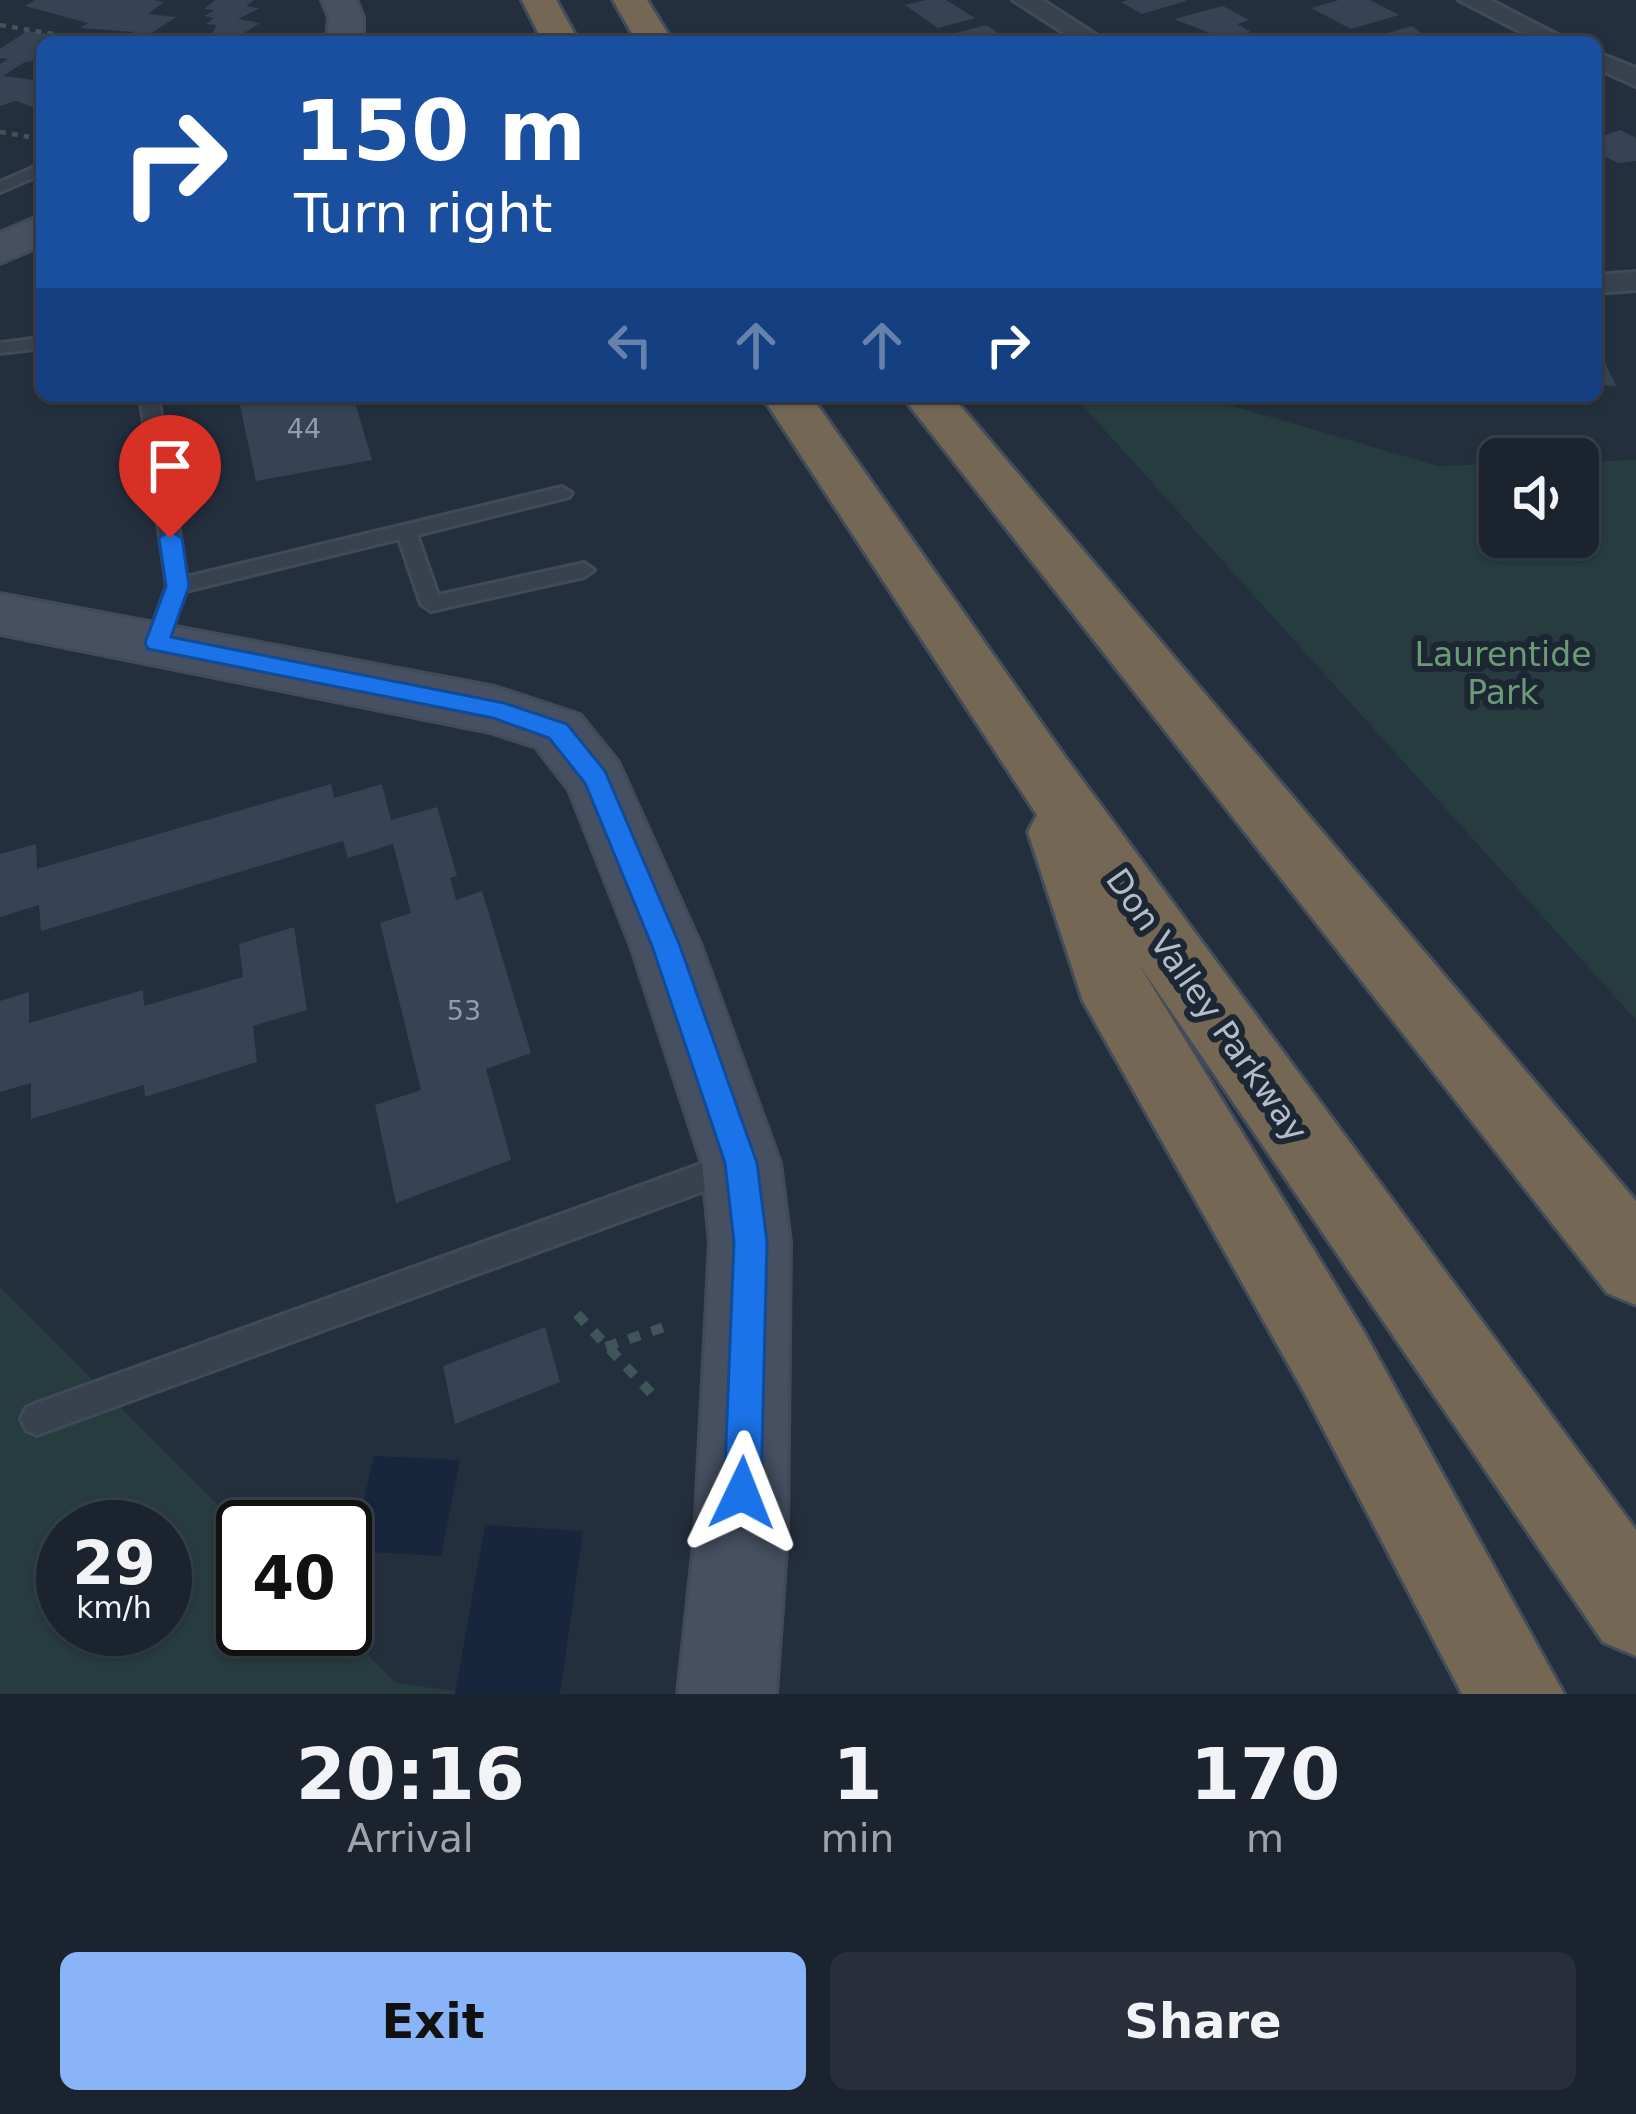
<!DOCTYPE html>
<style>
:root{--surface:#1b232e;--page:#282f3a;--text:#f1f3f6;--muted:#a0a4aa;--line:#39404a;--accent:#8ab4f8}
body{margin:0;font-family:"DejaVu Sans",sans-serif;background:var(--page);color:var(--text);height:100vh;display:flex;flex-direction:column;font-size:45px;white-space:nowrap}
*{box-sizing:border-box;margin:0}
p{font-size:39px;color:var(--muted)}
.icon{flex:none;width:66px;height:66px;fill:none;stroke:currentColor;stroke-width:2;stroke-linecap:round;stroke-linejoin:round}
.map{position:relative;height:1694px;overflow:hidden}
.panel{display:flex;flex-direction:column;background:var(--surface);flex:1}
.panel>*{flex:none}
.guide{position:absolute;left:36px;top:36px;width:1566px;height:366px;border-radius:18px;box-shadow:0 3px 9px #0004,0 0 0 3px var(--line);background:#1a4fa0;color:#fff;overflow:hidden}
.buttons{position:absolute;left:1479px;top:438px;display:grid;gap:24px}
.buttons a{display:grid;place-items:center;width:120px;height:120px;border-radius:18px;background:var(--surface);box-shadow:0 3px 9px #0004,0 0 0 3px var(--line);font-size:60px}
.speed{position:absolute;left:36px;top:1500px;display:flex;gap:24px;font-size:60px;font-weight:700;text-align:center}
.speed>*{display:grid;place-content:center;width:156px;height:156px;border-radius:50%;background:var(--surface);box-shadow:0 3px 9px #0004,0 0 0 3px var(--line);line-height:1}
.speed small{font-size:30px;font-weight:400}
.speed .limit{border:6px solid #111;border-radius:18px;background:#fff;color:#111}
.pin{position:absolute;display:grid;place-items:center;width:102px;height:102px;color:#fff;margin:-123px -51px;border-radius:50% 50% 50% 0;rotate:-45deg;box-shadow:0 0 12px #0007}
.pin .icon{rotate:45deg}
.me{position:absolute;width:132px;margin:-66px;rotate:2deg;stroke-linejoin:round;filter:drop-shadow(0 0 9px #0008)}
.turn{display:flex;align-items:center;gap:42px;height:252px;padding:0 60px;font-size:54px}
.turn .icon{width:156px;height:156px;stroke-width:2.5}
.turn b{display:block;font-size:84px;line-height:102px}
.lanes{display:flex;align-items:center;height:114px;padding:0 60px;background:#0003;justify-content:center;gap:60px;direction:ltr}
.lanes .off{opacity:.35}
.eta{display:flex;justify-content:space-evenly;align-items:center;height:204px;text-align:center}
.eta b{font-size:72px;font-weight:700;line-height:84px}
.cta{display:flex;gap:24px;margin-top:auto;padding:24px 60px}
.cta a{flex:1;height:138px;border-radius:18px;background:var(--accent);color:#111;font-size:48px;font-weight:700;line-height:138px;text-align:center}
.cta a+a{background:var(--page);color:var(--text)}
.map>svg:first-child{display:block}
</style>
<div class="map">
<svg width="1636" height="1694" viewBox="0 0 1636 1694">
<rect width="100%" height="100%" fill="#242f3e"/>
<g fill="#263c3f" fill-rule="evenodd">
<polygon points="1074,396 1199,396 1438,466 1500,464 1500,537 1578,537 1578,462 1636,460 1636,1020"/>
<path d="M0,1287l243,243v99h99l54,54 80,11h-476zM63,1527h102v102h-102z"/>
</g>
<g fill="#17263c">
<polygon points="374,1456 460,1460 441,1556 351,1551"/>
<polygon points="485,1525 583,1531 560,1694 455,1694"/>
</g>
<g fill="#364354">
<polygon points="35,0 154,0 164,2 148,14 176,17 144,38 129,35 134,32 80,28 88,23 25,6"/>
<polygon points="215,0 254,0 246,6 260,8 238,19 260,23 241,35 267,42 208,40 217,25 206,24 214,18 205,16 214,10 204,9"/>
<polygon points="926,0 946,0 975,18 938,28 905,5"/>
<polygon points="1128,0 1186,0 1186,1 1142,14 1121,2"/>
<polygon points="1339,0 1370,0 1399,15 1351,29 1311,8"/>
<polygon points="1223,6 1249,20 1237,24 1251,32 1225,39 1174,19"/>
<polygon points="986,25 1012,42 959,42 949,35"/>
<polygon points="1412,26 1433,42 1368,39"/>
<polygon points="27,31 76,38 42,42 42,60 25,62 3,76 42,81 42,110 16,101 0,106 0,64 8,59 0,58 0,49"/>
<polygon points="1620,130 1636,138 1636,161 1618,163 1596,152 1606,146 1596,138"/>
<polygon points="1596,343 1616,386 1596,385"/>
<polygon points="238,396 353,396 372,460 256,481"/>
<polygon points="331,784 334,798 382,784 391,820 437,807 457,876 450,878 456,900 482,891 531,1053 486,1069 511,1160 396,1203 375,1105 421,1090 380,923 411,913 393,844 348,858 343,841 41,931 39,905 0,917 0,854 36,844 37,869"/>
<polygon points="294,927 307,1010 253,1026 257,1062 145,1097 144,1085 31,1119 31,1083 0,1092 0,1001 29,992 29,1023 143,990 144,1006 243,977 239,944"/>
<polygon points="545,1327 560,1382 455,1424 443,1366"/>
</g>
<g fill="none" stroke-linecap="round" stroke-linejoin="round">
<defs>
<g id="lane">
<polygon points="42,164 42,174 0,192 0,182"/>
<polygon points="42,338 42,348 0,353 0,343"/>
<polygon points="140,396 158,396 186,577 562,487 572,493 569,497 417,535 438,595 584,563 594,570 584,577 431,611 421,604 399,539 186,591 164,648 150,648 146,643 167,586"/>
<polygon points="734,1152 744,1156 748,1166 744,1176 734,1180 37,1435 26,1430 21,1419 26,1408 37,1403"/>
</g>
<g id="street">
<polygon points="1013,0 1042,0 1107,42 1078,42"/>
<polygon points="1459,0 1490,0 1571,42 1540,42"/>
<polygon points="1596,52 1636,68 1636,86 1596,68"/>
<polygon points="1636,272 1636,290 1596,293 1596,275"/>
</g>
<g id="secondary">
<polygon points="322,0 356,0 363,17 363,42 327,42 329,17"/>
<polygon points="42,215 42,245 0,263 0,233"/>
<polygon points="0,594 495,687 580,715 618,762 701,946 780,1163 790,1242 787,1535 776,1694 678,1694 695,1535 710,1242 702,1163 631,946 569,790 536,747 490,732 0,634"/>
</g>
<g id="highway">
<polygon points="522,0 556,0 579,42 543,42"/>
<polygon points="613,0 647,0 673,42 637,42"/>
<polygon points="762,396 811,396 1063,754 1636,1530 1636,1656 1603,1642 1138,963 1364,1332 1564,1694 1462,1694 1304,1392 1083,1001 1028,832 1037,815"/>
<polygon points="902,396 952,396 1636,1201 1636,1305 1607,1293"/>
</g>
</defs>
<use href="#lane" stroke="#414a57" stroke-width="6"/>
<use href="#street" stroke="#414a57" stroke-width="6"/>
<use href="#secondary" stroke="#414a57" stroke-width="6"/>
<use href="#highway" stroke="#434c59" stroke-width="6"/>
<g stroke="#3f5557" stroke-width="4.5" stroke-dasharray="6 6" stroke-linecap="butt">
<polyline points="0,25 101,42"/>
<polyline points="0,132 29,137"/>
</g>
<g stroke="#3f5557" stroke-width="10" stroke-dasharray="12 12" stroke-linecap="butt">
<polyline points="577,1314 651,1393"/>
<polyline points="606,1347 664,1327"/>
</g>
<use href="#lane" fill="#38414e" fill-rule="evenodd"/>
<use href="#street" fill="#38414e" fill-rule="evenodd"/>
<use href="#secondary" fill="#465061" fill-rule="evenodd"/>
<use href="#highway" fill="#746855" fill-rule="evenodd"/>
</g>
<polygon fill="#1a73e8" stroke="#114b97" stroke-width="3" points="170,531 182,538 189,586 171,637 504,703 567,724 605,771 680,946 757,1163 767,1242 761,1493 755,1507 742,1512 729,1507 724,1493 734,1242 725,1163 652,946 585,783 549,738 493,718 148,649 145,643 166,586 159,538"/>
<g text-anchor="middle" dominant-baseline="central" stroke-width="12" stroke-linejoin="round" paint-order="stroke">
<g font-size="27" fill="#929caa">
<text x="304" y="428">44</text>
<text x="464" y="1010">53</text>
</g>
<g font-size="33" fill="#6b9a76" stroke="#1d2633">
<text x="1503" y="654">Laurentide<tspan x="1503" dy="38">Park</tspan></text>
</g>
<g font-size="33" fill="#b4bcc9" stroke="#1d2633">
<text transform="translate(1207 1005) rotate(55)">Don Valley Parkway</text>
</g>
</g>
</svg>
<div class="buttons">
<a><svg class="icon" aria-label="sound" viewBox="0 0 24 24"><path d="M4 9h4l5-4v14l-5-4H4zM17 9q2 3 0 6"/></svg></a>
</div>
<div class="speed"><div>29<small>km/h</small></div><div class="limit">40</div></div>
<div class="pin" style="left:170px;top:538px;background:#d93025"><svg class="icon" aria-label="arrive" viewBox="0 0 24 24"><path d="M6 21V4h12l-3 4 3 4H6"/></svg></div>
<svg class="me" style="left:742px;top:1493px" viewBox="-20 -20 40 40"><path d="M0-17L14 15 0 8-14 15z" fill="#1a73e8" stroke="#fff" stroke-width="4"/></svg>
<div class="guide">
<div class="turn"><svg class="icon" aria-label="right" viewBox="0 0 24 24"><path d="M7 20v-9h11M14 6l5 5-5 5"/></svg><div><b>150 m</b>Turn right</div></div>
<div class="lanes"><svg class="icon off" aria-label="left" viewBox="0 0 24 24"><path d="M17 20v-9H6M10 6l-5 5 5 5"/></svg><svg class="icon off" aria-label="ahead" viewBox="0 0 24 24"><path d="M12 20V5M6 11l6-6 6 6"/></svg><svg class="icon off" aria-label="ahead" viewBox="0 0 24 24"><path d="M12 20V5M6 11l6-6 6 6"/></svg><svg class="icon" aria-label="right" viewBox="0 0 24 24"><path d="M7 20v-9h11M14 6l5 5-5 5"/></svg></div>
</div>
</div>
<section class="panel">
<div class="eta">
<div><b>20:16</b><p>Arrival</p></div>
<div><b>1</b><p>min</p></div>
<div><b>170</b><p>m</p></div>
</div>
<div class="cta"><a>Exit</a><a>Share</a></div>
</section>
